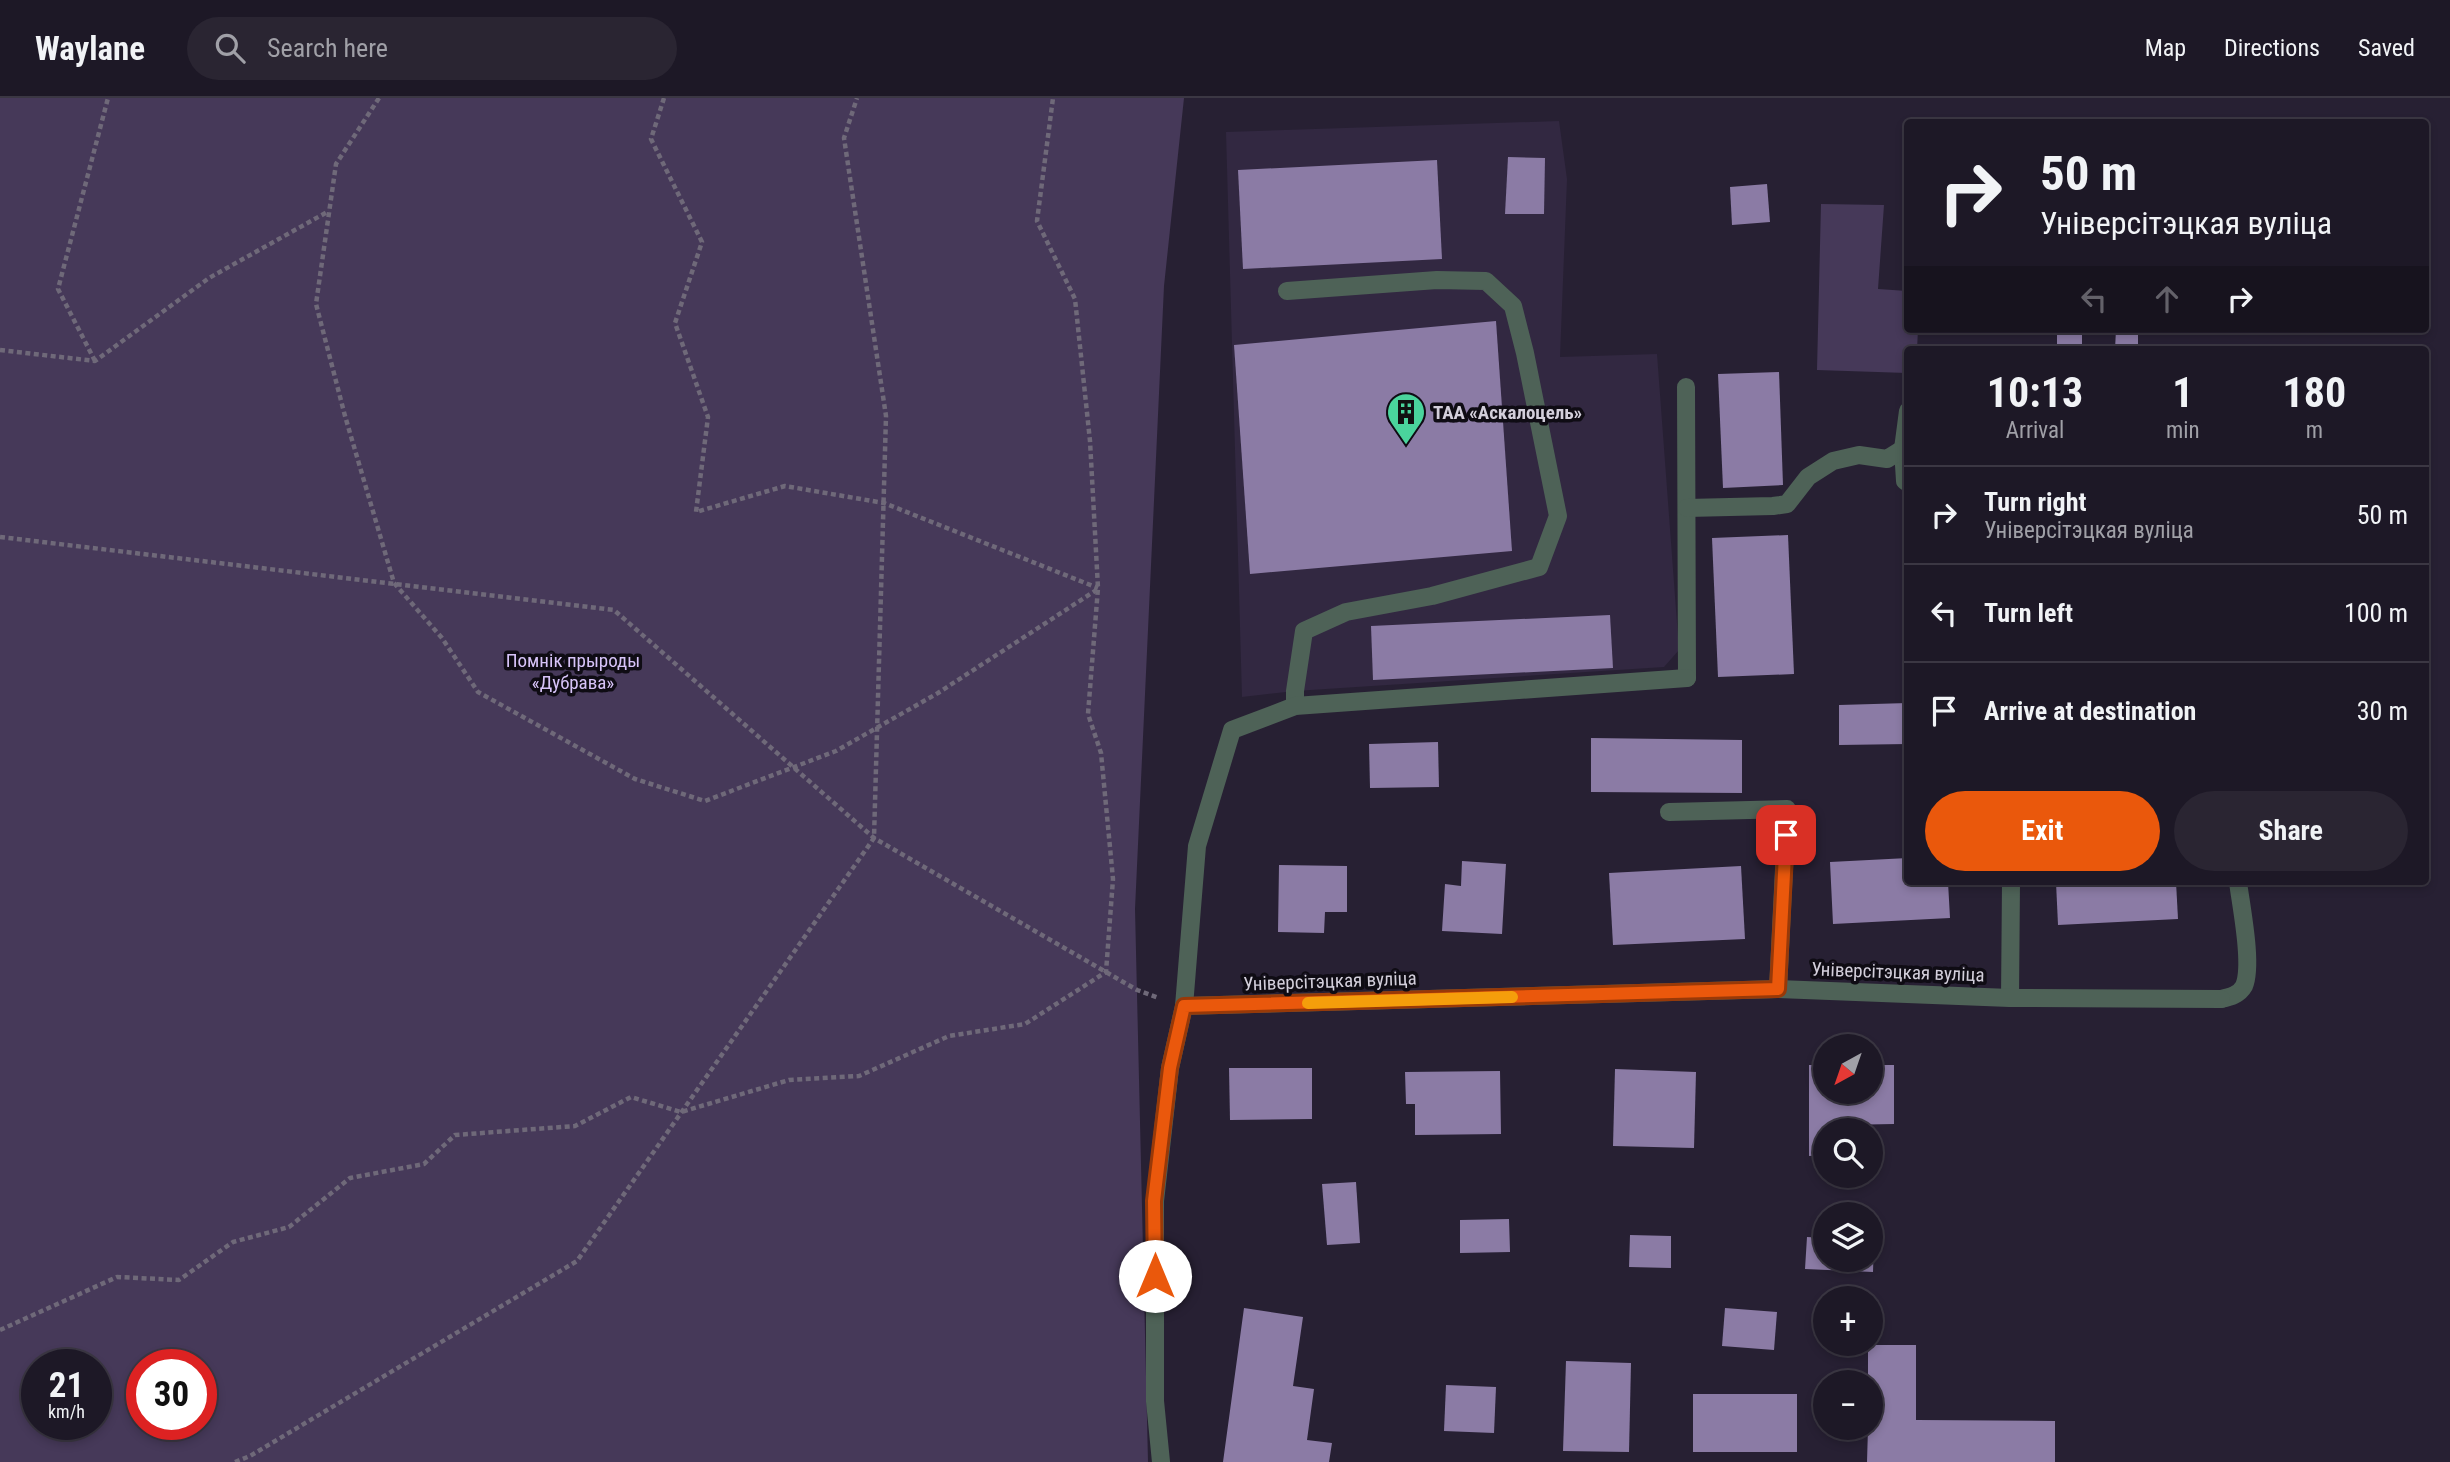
<!DOCTYPE html>
<meta charset="utf-8">
<style>
:root{--surface:#1d1826;--page:#2a2532;--text:#f1f3f6;--muted:#a0a0a7;--line:#3b3743;--accent:#ea580c}
body{margin:0;font-family:"Roboto Condensed",sans-serif;background:var(--page);color:var(--text);height:100vh;display:flex;flex-direction:column;font-size:26px;white-space:nowrap}
*{box-sizing:border-box;margin:0}
p{font-size:23px;color:var(--muted)}
.icon{flex:none;width:38px;height:38px;fill:none;stroke:currentColor;stroke-width:2;stroke-linecap:round;stroke-linejoin:round}
.map{position:relative;flex:1;overflow:hidden}
.side{position:absolute;left:1904px;top:248px;width:525px;height:539px;display:flex;flex-direction:column;background:var(--surface);border-radius:7px;box-shadow:0 4px 10px #0003,0 0 0 2px var(--line)}
.side>*{flex:none}
.banner{position:absolute;left:1904px;top:21px;width:525px;height:214px;border-radius:7px;box-shadow:0 4px 10px #0003,0 0 0 2px var(--line);background:#1d1826;color:var(--text);overflow:hidden}
.needle{width:46px;rotate:220deg}
.tools{position:absolute;left:1813px;top:936px;display:grid;gap:14px}
.tools a{display:grid;place-items:center;width:70px;height:70px;border-radius:50%;background:var(--surface);box-shadow:0 4px 10px #0003,0 0 0 2px var(--line);font-size:35px}
.speed{position:absolute;left:21px;top:1251px;display:flex;gap:14px;font-size:35px;font-weight:700;text-align:center}
.speed>*{display:grid;place-content:center;width:91px;height:91px;border-radius:50%;background:var(--surface);box-shadow:0 4px 10px #0003,0 0 0 2px var(--line);line-height:1}
.speed small{font-size:18px;font-weight:400}
.speed .limit{border:10px solid #d22;background:#fff;color:#111}
.pin{position:absolute;display:grid;place-items:center;width:60px;height:60px;color:#fff;margin:-30px;border-radius:14px;box-shadow:0 4px 10px #0006}
.me{position:absolute;width:77px;margin:-38px;rotate:0deg;stroke-linejoin:round;filter:drop-shadow(0 0 5px #0008)}
.turn{display:flex;align-items:center;gap:24px;height:147px;padding:0 21px;font-size:32px}
.turn .icon{width:91px;height:91px;stroke-width:2.5}
.turn b{display:block;font-size:49px;line-height:60px}
.lanes{display:flex;align-items:center;height:66px;padding:0 21px;background:#0003;justify-content:center;gap:35px;direction:ltr}
.lanes .off{opacity:.35}
.eta{display:flex;justify-content:space-evenly;align-items:center;height:119px;text-align:center}
.eta b{font-size:42px;font-weight:700;line-height:49px}
.button{display:flex;gap:14px;margin-top:auto;padding:14px 21px}
.button a{flex:1;height:80px;border-radius:42px;background:var(--accent);color:#fff;font-size:28px;font-weight:700;line-height:80px;text-align:center}
.button a+a{background:var(--page);color:var(--text)}
ul{padding:0;list-style:none}
li{display:flex;align-items:center;gap:21px;height:98px;padding:0 21px;border-top:2px solid var(--line)}
li div{flex:1}
li b{display:block;font-size:26px}
li em{font-style:normal}
header{display:flex;align-items:center;gap:42px;box-sizing:border-box;height:98px;padding:0 35px;background:var(--surface);border-bottom:2px solid var(--line)}
header strong{font-size:33px}
nav{display:flex;gap:38px;margin-inline-start:auto;font-size:24px}
.search{width:490px;height:63px;background:var(--page);display:flex;align-items:center;gap:18px;box-sizing:border-box;padding:0 24px;border-radius:38px;color:var(--muted);font-size:26px}
.map>svg:first-child{display:block}
</style>
<header>
<strong>Waylane</strong>
<div class="search"><svg class="icon" aria-label="search" viewBox="0 0 24 24"><circle cx="10" cy="10" r="6"/><path d="M15 15l6 6"/></svg>Search here</div>
<nav><a>Map</a><a>Directions</a><a>Saved</a></nav>
</header>
<div class="map">
<svg width="2450" height="1364" viewBox="0 0 2450 1364">
<rect width="100%" height="100%" fill="#272033"/>
<polygon fill="#322841" points="1559,23 1567,81 1560,259 1657,256 1679,552 1664,569 1295,593 1242,599 1226,34"/>
<g fill="#463959" fill-rule="evenodd">
<path d="M0,0h1184l-20,188 -29,623 13,553h-1148zM37,1267h59v59h-59zM142,1267h59v59h-59z"/>
<polygon points="1821,106 1884,107 1878,191 1907,193 1908,231 1918,231 1917,252 1908,252 1907,275 1817,272"/>
</g>
<g fill="#8b7ba5">
<polygon points="1508,59 1545,60 1544,116 1505,116"/>
<polygon points="1437,62 1442,161 1243,171 1238,72"/>
<polygon points="1767,86 1770,124 1732,127 1730,89"/>
<polygon points="1496,223 1512,453 1250,476 1234,247"/>
<rect x="2057" y="231" width="25" height="21"/>
<polygon points="2116,231 2138,231 2138,252 2115,252"/>
<polygon points="1779,274 1783,387 1723,390 1718,276"/>
<polygon points="1788,437 1794,576 1718,579 1712,440"/>
<polygon points="1610,517 1613,570 1373,582 1371,528"/>
<polygon points="1908,605 1908,646 1839,647 1839,607"/>
<polygon points="1591,640 1742,642 1742,695 1591,694"/>
<polygon points="1438,644 1439,689 1370,690 1369,646"/>
<polygon points="1908,760 1908,784 1948,784 1950,820 1833,826 1830,764"/>
<polygon points="1462,763 1506,766 1502,836 1442,833 1445,786 1461,788"/>
<polygon points="1279,767 1347,768 1347,814 1325,814 1324,835 1278,834"/>
<polygon points="1741,768 1745,841 1613,847 1609,775"/>
<polygon points="2056,784 2176,784 2178,821 2058,827"/>
<polygon points="1809,967 1825,967 1825,994 1871,994 1871,967 1894,967 1894,1026 1841,1027 1841,1032 1825,1032 1825,1057 1809,1058"/>
<polygon points="1229,970 1312,970 1312,1021 1230,1022"/>
<polygon points="1615,971 1696,974 1694,1050 1613,1048"/>
<polygon points="1500,973 1501,1036 1415,1037 1415,1006 1406,1006 1405,974"/>
<polygon points="1356,1084 1360,1145 1327,1147 1322,1086"/>
<polygon points="1509,1121 1510,1154 1460,1155 1460,1122"/>
<polygon points="1630,1137 1671,1138 1671,1170 1629,1169"/>
<polygon points="1807,1139 1825,1140 1825,1162 1871,1162 1871,1142 1874,1143 1873,1174 1805,1171"/>
<polygon points="1244,1210 1303,1219 1293,1288 1314,1291 1307,1342 1332,1345 1329,1364 1223,1364"/>
<polygon points="1725,1210 1777,1214 1774,1252 1722,1248"/>
<polygon points="1868,1247 1916,1247 1916,1322 2055,1323 2055,1364 1867,1364 1868,1330 1871,1330 1871,1284 1868,1284"/>
<polygon points="1566,1263 1631,1265 1629,1354 1563,1353"/>
<polygon points="1446,1287 1496,1289 1494,1335 1444,1333"/>
<rect x="1693" y="1296" width="104" height="58"/>
</g>
<g fill="none" stroke-linecap="round" stroke-linejoin="round">
<g stroke="#6f6979" stroke-width="4.5" stroke-dasharray="5 3.5" stroke-linecap="butt">
<polyline points="379,0 336,66 316,206 345,318 394,485 442,540 478,594 635,681 705,703 836,653 938,595 1098,491"/>
<polyline points="664,0 651,41 702,144 675,225 708,319 696,414 785,388 884,405 1098,490"/>
<polyline points="0,252 95,263 209,180 329,113"/>
<polyline points="95,263 58,191 108,0"/>
<polyline points="0,439 614,512 874,740 1137,892 1159,900"/>
<polyline points="0,1232 117,1179 179,1182 233,1144 289,1129 350,1080 424,1066 455,1037 575,1028 631,999 681,1014 789,982 859,978 949,938 1025,926 1106,874 1113,781 1101,655 1088,616 1098,490 1090,343 1075,201 1037,123 1053,0"/>
<polyline points="235,1364 250,1358 577,1163 874,740 886,318 844,40 857,0"/>
</g>
<g stroke="#4e6257" stroke-width="18">
<polyline points="1287,193 1437,182 1486,183 1513,208 1525,255 1558,418 1539,469 1432,498 1346,514 1304,533 1295,593 1295,608"/>
<polyline points="1686,289 1687,580"/>
<polyline points="1908,313 1903,351 1905,383 1908,385"/>
<polyline points="1687,410 1773,408 1787,406 1808,379 1833,363 1859,357 1887,361 1903,351"/>
<polyline points="1669,714 1787,711 1778,891"/>
<polyline points="2010,900 2011,784"/>
<path d="M2221,901c9,-2 18,-4 23,-13 9,-21 -3,-80 -6,-104"/>
</g>
<g stroke="#4e6257" stroke-width="18">
<polyline points="1184,908 1778,891 2010,900 2221,901"/>
<polyline points="1161,1364 1155,1303 1155,1103 1170,970 1184,908 1197,748 1232,632 1295,608 1687,580"/>
</g>
</g>
<g fill="none" stroke-linecap="round" stroke-linejoin="round">
<defs>
<polyline id="route" points="1155,1178 1154,1103 1170,970 1184,908 1778,891 1786,737"/>
</defs>
<use href="#route" stroke="#983908" stroke-width="18"/>
<use href="#route" stroke="#ea580c" stroke-width="12"/>
<polyline stroke="#f59e0b" stroke-width="12" points="1308,905 1512,899"/>
</g>
<defs>
<symbol id="building-pin" viewBox="-11 -11 22 30"><path d="M0 17L-7.5 6A9.5 9.5 0 1 1 7.5 6Z" fill="#4ad49c" stroke="#0f0c14"/><path d="M-4-6H4V6H1V3H-1V6H-4ZM-2.5-4.3h1.7v1.8h-1.7ZM.8-4.3h1.7v1.8H.8ZM-2.5-1h1.7V.8h-1.7ZM.8-1h1.7V.8H.8Z" fill="#111"/></symbol>
</defs>
<g fill-rule="evenodd">
<use href="#building-pin" x="1384" y="292" width="44" height="60"/>
</g>
<g text-anchor="middle" dominant-baseline="central" stroke-width="7" stroke-linejoin="round" paint-order="stroke">
<g font-size="19" font-weight="bold" fill="#d3cfdb" stroke="#0f0c14" text-anchor="start">
<text x="1433" y="314">ТАА «Аскалоцель»</text>
</g>
<g font-size="19" fill="#d7c3f8" stroke="#0f0c14">
<text x="573" y="562">Помнік прыроды<tspan x="573" dy="22">«Дубрава»</tspan></text>
</g>
<g font-size="19" fill="#d3cfdb" stroke="#0f0c14">
<text transform="translate(1898 874) rotate(2)">Універсітэцкая вуліца</text>
<text transform="translate(1330 883) rotate(-2)">Універсітэцкая вуліца</text>
</g>
</g>
</svg>
<div class="tools">
<a><svg class="needle" viewBox="-14 -14 28 28"><path d="M0-13l5 13h-10z" fill="#e53935"/><path d="M0 13l5-13h-10z" fill="#a0a0a7"/></svg></a>
<a><svg class="icon" aria-label="search" viewBox="0 0 24 24"><circle cx="10" cy="10" r="6"/><path d="M15 15l6 6"/></svg></a>
<a><svg class="icon" aria-label="layers" viewBox="0 0 24 24"><path d="M12 4l9 5-9 5-9-5zM3 14l9 5 9-5"/></svg></a>
<a>+</a>
<a>−</a>
</div>
<div class="speed"><div>21<small>km/h</small></div><div class="limit">30</div></div>
<div class="pin" style="left:1786px;top:737px;background:#d93025"><svg class="icon" aria-label="arrive" viewBox="0 0 24 24"><path d="M6 21V4h12l-3 4 3 4H6"/></svg></div>
<svg class="me" style="left:1155px;top:1178px" viewBox="-20 -20 40 40"><circle r="19" fill="#fff"/><path d="M0-13L10 11 0 6-10 11z" fill="#ea580c"/></svg>
<div class="banner">
<div class="turn"><svg class="icon" aria-label="right" viewBox="0 0 24 24"><path d="M7 20v-9h11M14 6l5 5-5 5"/></svg><div><b>50 m</b>Універсітэцкая вуліца</div></div>
<div class="lanes"><svg class="icon off" aria-label="left" viewBox="0 0 24 24"><path d="M17 20v-9H6M10 6l-5 5 5 5"/></svg><svg class="icon off" aria-label="ahead" viewBox="0 0 24 24"><path d="M12 20V5M6 11l6-6 6 6"/></svg><svg class="icon" aria-label="right" viewBox="0 0 24 24"><path d="M7 20v-9h11M14 6l5 5-5 5"/></svg></div>
</div>
<section class="side">
<div class="eta">
<div><b>10:13</b><p>Arrival</p></div>
<div><b>1</b><p>min</p></div>
<div><b>180</b><p>m</p></div>
</div>
<ul>
<li><svg class="icon" aria-label="right" viewBox="0 0 24 24"><path d="M7 20v-9h11M14 6l5 5-5 5"/></svg><div><b>Turn right</b><p>Універсітэцкая вуліца</p></div><em>50 m</em></li>
<li><svg class="icon" aria-label="left" viewBox="0 0 24 24"><path d="M17 20v-9H6M10 6l-5 5 5 5"/></svg><div><b>Turn left</b></div><em>100 m</em></li>
<li><svg class="icon" aria-label="arrive" viewBox="0 0 24 24"><path d="M6 21V4h12l-3 4 3 4H6"/></svg><div><b>Arrive at destination</b></div><em>30 m</em></li>
</ul>
<div class="button"><a>Exit</a><a>Share</a></div>
</section>
</div>
